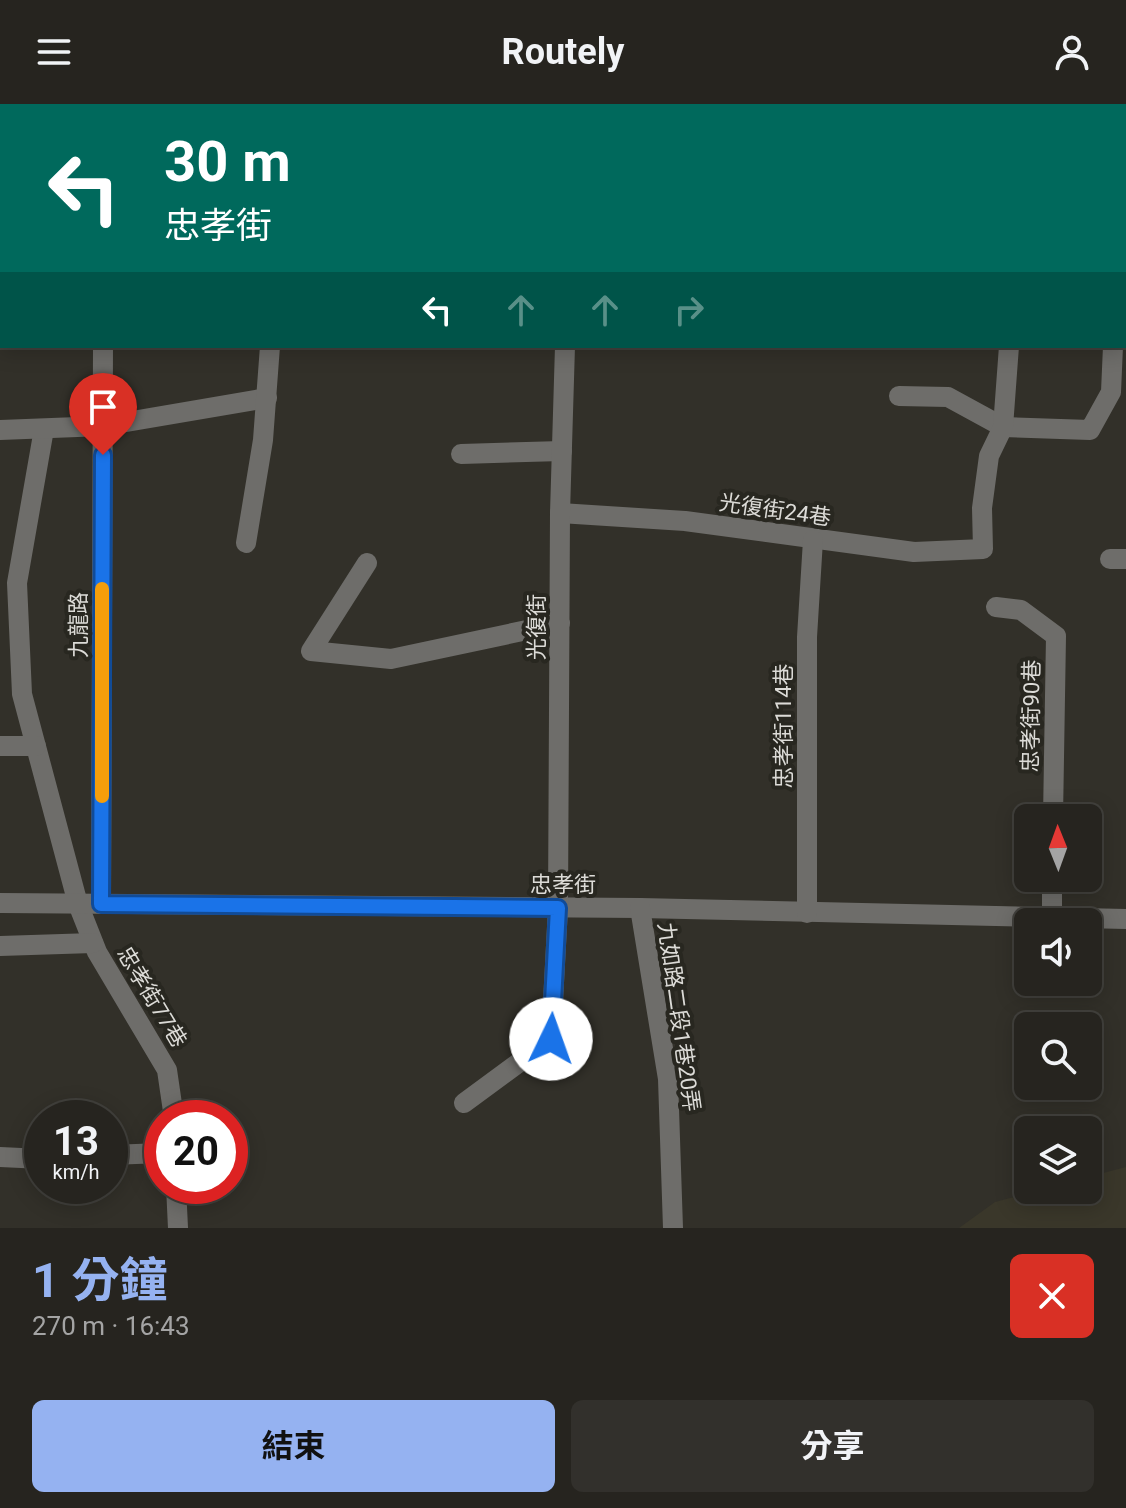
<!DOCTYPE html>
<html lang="zh-TW">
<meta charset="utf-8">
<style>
:root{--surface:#26241f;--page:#32302c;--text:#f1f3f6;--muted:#a4a4a4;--line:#42413d;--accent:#95b2f1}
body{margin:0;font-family:Roboto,"Noto Sans TC",sans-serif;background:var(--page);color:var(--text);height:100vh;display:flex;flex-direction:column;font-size:30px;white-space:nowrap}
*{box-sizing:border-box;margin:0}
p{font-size:26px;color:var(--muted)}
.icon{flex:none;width:44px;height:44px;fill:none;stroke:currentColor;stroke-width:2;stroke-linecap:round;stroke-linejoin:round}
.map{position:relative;height:1124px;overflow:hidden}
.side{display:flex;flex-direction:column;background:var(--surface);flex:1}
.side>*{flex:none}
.hud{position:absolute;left:0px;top:0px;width:1126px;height:244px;box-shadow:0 4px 20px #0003,0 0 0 2px var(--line);background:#00695c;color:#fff;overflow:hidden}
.needle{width:52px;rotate:359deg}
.fabs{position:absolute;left:1014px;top:700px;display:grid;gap:16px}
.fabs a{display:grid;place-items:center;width:88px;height:88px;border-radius:12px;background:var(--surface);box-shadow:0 4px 20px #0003,0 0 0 2px var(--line);font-size:40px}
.speed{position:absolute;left:24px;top:996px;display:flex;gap:16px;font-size:40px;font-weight:700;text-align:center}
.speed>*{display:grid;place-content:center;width:104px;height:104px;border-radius:50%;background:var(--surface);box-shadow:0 4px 20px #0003,0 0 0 2px var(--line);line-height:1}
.speed small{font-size:20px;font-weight:400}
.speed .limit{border:12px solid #d22;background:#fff;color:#111}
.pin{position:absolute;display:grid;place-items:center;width:68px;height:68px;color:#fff;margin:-82px -34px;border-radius:50% 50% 50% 0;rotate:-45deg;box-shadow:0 0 8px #0007}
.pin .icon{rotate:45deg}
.me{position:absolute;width:88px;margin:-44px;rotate:3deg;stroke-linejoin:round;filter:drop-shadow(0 0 6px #0008)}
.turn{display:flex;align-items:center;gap:28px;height:168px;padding:0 32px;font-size:36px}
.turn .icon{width:104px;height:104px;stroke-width:2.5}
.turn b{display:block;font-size:56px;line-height:68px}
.lanes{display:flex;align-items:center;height:76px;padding:0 32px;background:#0003;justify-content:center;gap:40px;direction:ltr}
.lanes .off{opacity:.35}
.round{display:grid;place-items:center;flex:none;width:84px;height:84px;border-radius:12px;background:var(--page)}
.head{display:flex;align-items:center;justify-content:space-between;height:136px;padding:0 32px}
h1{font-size:48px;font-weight:700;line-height:60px;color:var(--accent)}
.action{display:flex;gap:16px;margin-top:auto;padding:16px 32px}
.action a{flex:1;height:92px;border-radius:12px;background:var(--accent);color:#111;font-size:32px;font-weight:700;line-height:92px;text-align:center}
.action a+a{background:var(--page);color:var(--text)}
header{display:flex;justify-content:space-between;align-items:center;height:104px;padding:0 32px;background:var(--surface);font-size:36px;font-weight:700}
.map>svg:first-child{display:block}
</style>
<header><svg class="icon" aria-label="menu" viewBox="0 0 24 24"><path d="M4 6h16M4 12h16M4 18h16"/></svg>Routely<svg class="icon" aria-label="person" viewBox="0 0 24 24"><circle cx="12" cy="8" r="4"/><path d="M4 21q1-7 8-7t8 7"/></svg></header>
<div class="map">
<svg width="1126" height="1124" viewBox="0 0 1126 1124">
<rect width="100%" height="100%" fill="#323029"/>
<polygon fill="#3a372a" points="1126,1063 1126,1124 959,1124 995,1098 1041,1086 1088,1086 1088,1073"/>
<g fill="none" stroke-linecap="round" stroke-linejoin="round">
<g stroke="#6e6d6a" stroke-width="20">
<polyline points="106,2 106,0"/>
<polyline points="587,2 587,0"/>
<polyline points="920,2 920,0"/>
<polyline points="1124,77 1126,77"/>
<polyline points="0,110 2,110"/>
<polyline points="899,292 948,293 1003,323 1090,326 1111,288 1113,242"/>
<polyline points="44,325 17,479 22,590 78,800 97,848 167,966 174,1014"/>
<polyline points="0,326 103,322 267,294"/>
<polyline points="461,350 562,347"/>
<polyline points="560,409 685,417 914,448 983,445 982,404 989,352 1003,323 1009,242"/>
<polyline points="246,439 263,336 270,242"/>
<polyline points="1110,455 1126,455"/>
<polyline points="367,459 311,547 391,555 560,519"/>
<polyline points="996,503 1021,506 1056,532 1053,714"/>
<polyline points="0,642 36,642"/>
<polyline points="0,799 640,804 1126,815"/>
<polyline points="101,800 103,242"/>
<polyline points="640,804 668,975 673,1124"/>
<polyline points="807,809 807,533 813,436"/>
<polyline points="1052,814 1052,774"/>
<polyline points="0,842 93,839"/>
<polyline points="464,999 551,935 558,804 560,409 565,242"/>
<polyline points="110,1051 162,1049"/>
<polyline points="0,1053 42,1055"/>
<polyline points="176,1082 178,1124"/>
</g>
</g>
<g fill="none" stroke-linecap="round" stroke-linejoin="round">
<defs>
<polyline id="route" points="103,351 101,800 558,804 551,935"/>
</defs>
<use href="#route" stroke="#114b97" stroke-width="20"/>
<use href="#route" stroke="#1a73e8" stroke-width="14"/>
<polyline stroke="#f59e0b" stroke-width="14" points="102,692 102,485"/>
</g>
<g text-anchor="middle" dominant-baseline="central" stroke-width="8" stroke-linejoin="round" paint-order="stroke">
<g font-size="22" fill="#dcdbd7" stroke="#282720">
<text transform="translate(775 406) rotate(8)">光復街24巷</text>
<text transform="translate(78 521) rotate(-90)">九龍路</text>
<text transform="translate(536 523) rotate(-90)">光復街</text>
<text transform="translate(1031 612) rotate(-89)">忠孝街90巷</text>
<text transform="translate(783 622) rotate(-90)">忠孝街114巷</text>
<text x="563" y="780">忠孝街</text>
<text transform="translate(152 893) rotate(59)">忠孝街77巷</text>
<text transform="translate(679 913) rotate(82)">九如路二段1巷20弄</text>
</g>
</g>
</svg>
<div class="fabs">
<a><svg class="needle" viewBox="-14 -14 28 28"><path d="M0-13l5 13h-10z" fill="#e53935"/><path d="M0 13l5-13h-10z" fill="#a4a4a4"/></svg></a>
<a><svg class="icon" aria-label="sound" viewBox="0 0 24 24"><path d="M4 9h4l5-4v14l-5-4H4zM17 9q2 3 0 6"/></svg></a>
<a><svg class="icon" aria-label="search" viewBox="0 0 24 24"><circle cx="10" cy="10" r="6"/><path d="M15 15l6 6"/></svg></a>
<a><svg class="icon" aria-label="layers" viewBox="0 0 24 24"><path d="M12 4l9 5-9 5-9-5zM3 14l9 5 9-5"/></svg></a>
</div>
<div class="speed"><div>13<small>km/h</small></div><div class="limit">20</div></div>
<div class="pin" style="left:103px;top:351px;background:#d93025"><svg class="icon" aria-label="arrive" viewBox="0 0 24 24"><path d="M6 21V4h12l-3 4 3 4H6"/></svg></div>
<svg class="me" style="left:551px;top:935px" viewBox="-20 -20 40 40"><circle r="19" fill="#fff"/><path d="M0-13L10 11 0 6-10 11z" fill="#1a73e8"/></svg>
<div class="hud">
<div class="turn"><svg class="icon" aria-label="left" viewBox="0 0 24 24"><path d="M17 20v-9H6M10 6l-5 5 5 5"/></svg><div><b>30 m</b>忠孝街</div></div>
<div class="lanes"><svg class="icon" aria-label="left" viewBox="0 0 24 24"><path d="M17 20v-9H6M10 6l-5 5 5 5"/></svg><svg class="icon off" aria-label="ahead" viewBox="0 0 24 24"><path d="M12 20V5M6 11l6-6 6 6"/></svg><svg class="icon off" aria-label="ahead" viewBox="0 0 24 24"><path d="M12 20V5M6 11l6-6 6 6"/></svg><svg class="icon off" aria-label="right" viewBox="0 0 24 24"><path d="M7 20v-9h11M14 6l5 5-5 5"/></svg></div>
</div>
</div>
<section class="side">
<div class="head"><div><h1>1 分鐘</h1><p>270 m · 16:43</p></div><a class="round" style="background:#d93025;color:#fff"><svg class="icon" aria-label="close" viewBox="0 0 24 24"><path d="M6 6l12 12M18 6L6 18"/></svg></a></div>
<div class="action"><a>結束</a><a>分享</a></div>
</section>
